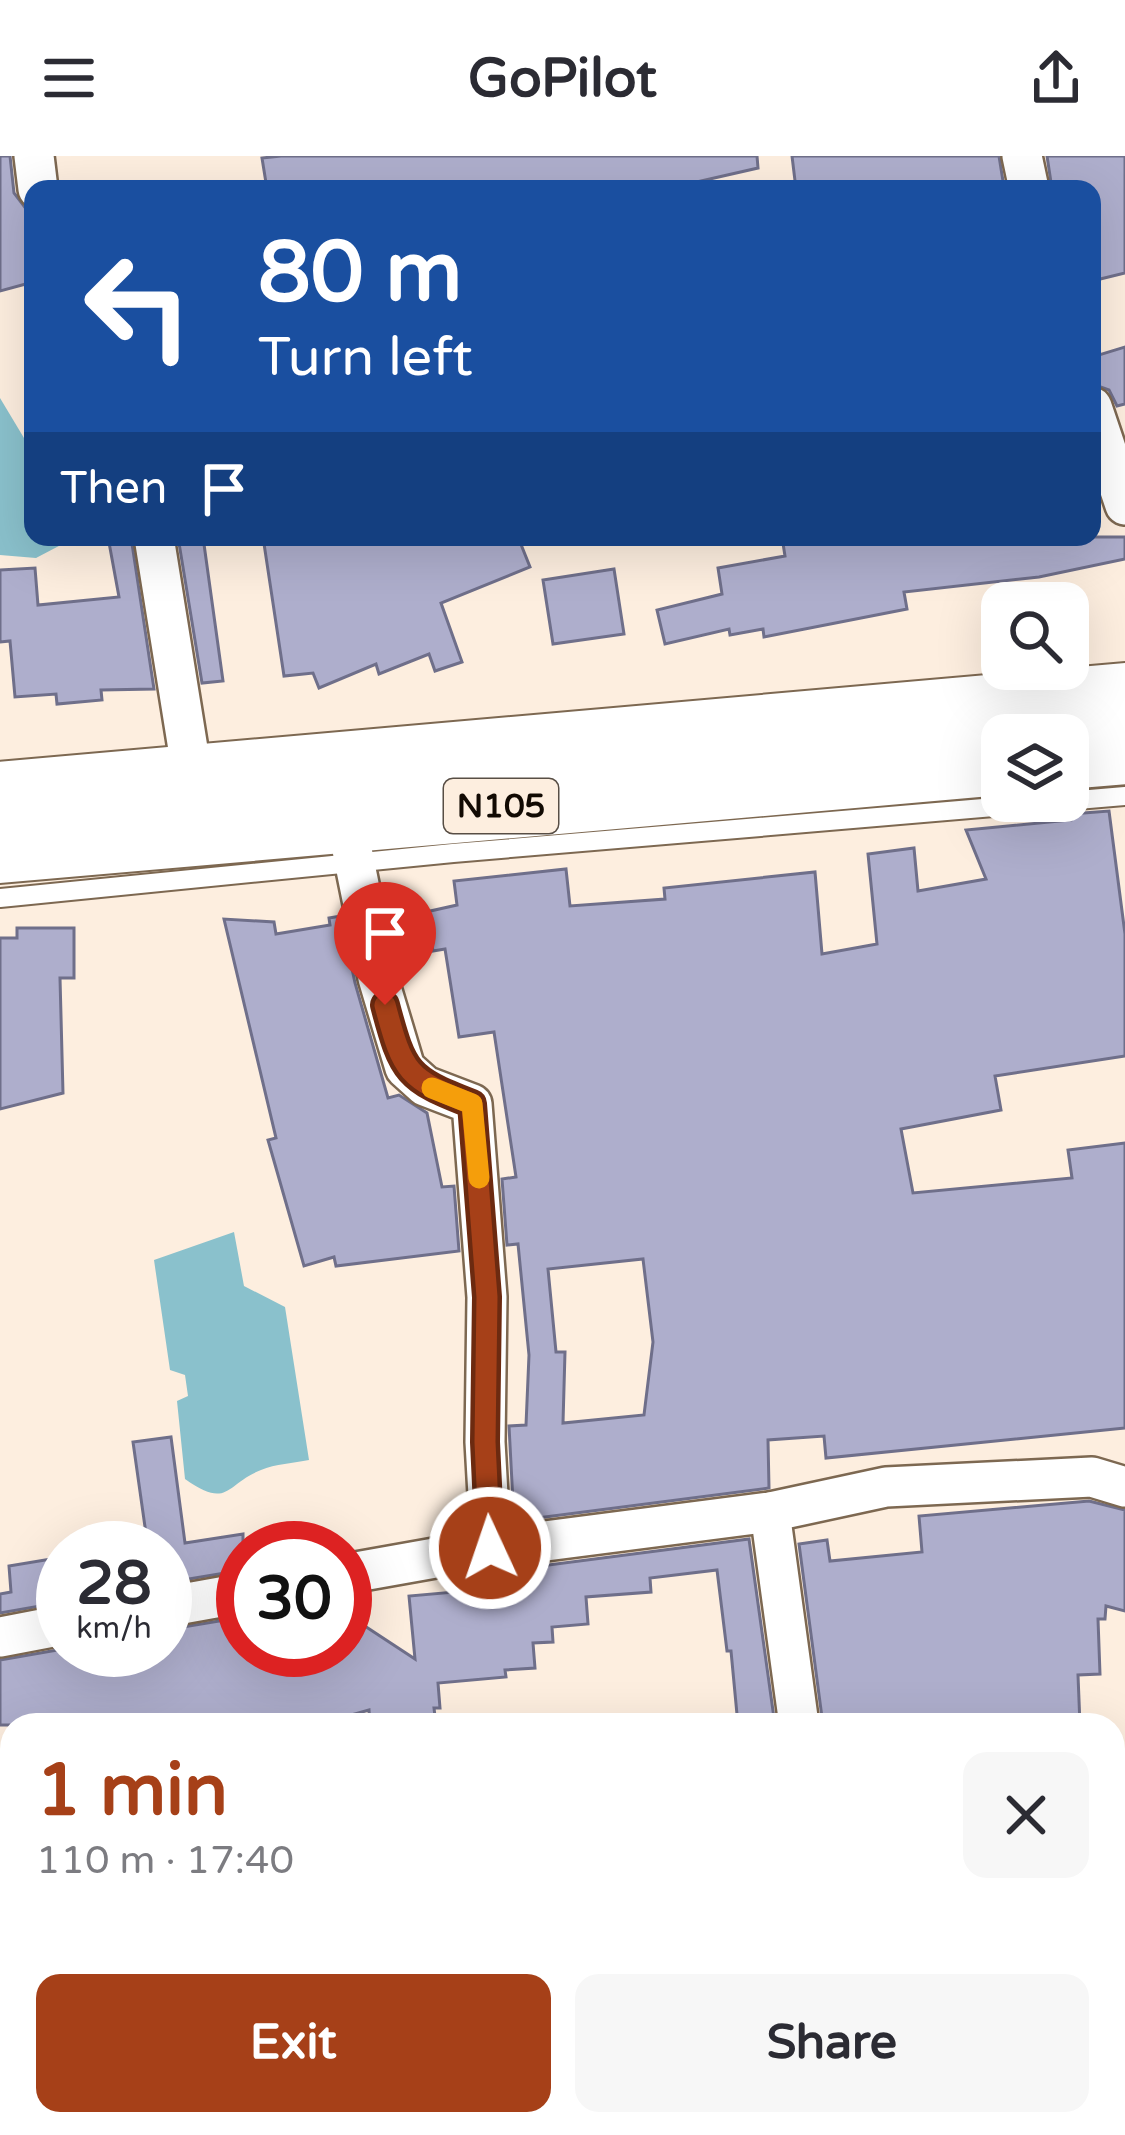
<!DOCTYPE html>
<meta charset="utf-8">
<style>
:root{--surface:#fff;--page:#f7f7f7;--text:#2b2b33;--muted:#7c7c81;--accent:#a64018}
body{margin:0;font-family:"Varela Round",sans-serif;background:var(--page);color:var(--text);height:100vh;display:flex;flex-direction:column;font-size:45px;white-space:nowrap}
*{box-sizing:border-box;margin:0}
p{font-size:39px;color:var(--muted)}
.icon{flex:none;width:66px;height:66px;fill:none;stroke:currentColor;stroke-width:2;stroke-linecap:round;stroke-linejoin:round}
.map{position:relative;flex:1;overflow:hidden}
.sheet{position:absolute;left:0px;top:1557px;width:1125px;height:423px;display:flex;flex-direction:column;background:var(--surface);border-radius:36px 36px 0 0;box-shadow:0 12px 48px #0002}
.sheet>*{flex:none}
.guide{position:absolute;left:24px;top:24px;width:1077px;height:366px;border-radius:24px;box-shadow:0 12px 48px #0002;background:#1a4fa0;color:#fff;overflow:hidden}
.controls{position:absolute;left:981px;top:426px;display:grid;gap:24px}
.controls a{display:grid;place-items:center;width:108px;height:108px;border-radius:24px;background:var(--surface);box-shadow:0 12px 48px #0002;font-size:60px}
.speed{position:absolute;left:36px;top:1365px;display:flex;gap:24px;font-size:60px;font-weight:700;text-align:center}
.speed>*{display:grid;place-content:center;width:156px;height:156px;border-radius:50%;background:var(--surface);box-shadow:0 12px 48px #0002;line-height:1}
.speed small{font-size:30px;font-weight:400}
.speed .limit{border:18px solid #d22;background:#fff;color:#111}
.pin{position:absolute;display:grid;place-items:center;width:102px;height:102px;color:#fff;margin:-123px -51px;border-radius:50% 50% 50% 0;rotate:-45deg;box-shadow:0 0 12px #0007}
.pin .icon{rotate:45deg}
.me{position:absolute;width:132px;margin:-66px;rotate:357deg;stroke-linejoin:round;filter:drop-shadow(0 0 9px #0008)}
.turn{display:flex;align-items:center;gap:42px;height:252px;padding:0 36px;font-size:54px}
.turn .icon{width:156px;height:156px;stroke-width:2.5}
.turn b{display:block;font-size:84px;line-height:102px}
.then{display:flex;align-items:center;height:114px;padding:0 36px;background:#0003;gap:24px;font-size:45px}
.round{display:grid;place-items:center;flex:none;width:126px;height:126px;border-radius:24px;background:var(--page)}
.head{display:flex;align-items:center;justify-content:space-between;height:204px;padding:0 36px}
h1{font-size:72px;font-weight:700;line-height:90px;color:var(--accent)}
.button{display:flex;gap:24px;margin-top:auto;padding:24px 36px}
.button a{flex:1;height:138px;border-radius:24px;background:var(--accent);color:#fff;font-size:48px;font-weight:700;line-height:138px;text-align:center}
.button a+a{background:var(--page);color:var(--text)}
header{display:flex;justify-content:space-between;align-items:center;height:156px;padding:0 36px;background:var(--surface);font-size:54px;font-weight:700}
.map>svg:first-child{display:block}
</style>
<header><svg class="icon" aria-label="menu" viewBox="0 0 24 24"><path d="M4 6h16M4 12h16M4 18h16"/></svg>GoPilot<svg class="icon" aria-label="share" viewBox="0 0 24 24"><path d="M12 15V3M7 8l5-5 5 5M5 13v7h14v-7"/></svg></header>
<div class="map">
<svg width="1125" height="1979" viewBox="0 0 1125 1979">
<rect width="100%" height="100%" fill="#fdeedf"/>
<g fill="#8ac1cc">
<polygon points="0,242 33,297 33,381 76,381 36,402 0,399"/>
<path d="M234,1076l10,54 41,21 24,153c-15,3 -34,4 -48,10 -36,14 -32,40 -76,9l-8,-78 11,-5 -3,-21 -15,-5 -16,-110z"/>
</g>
<g fill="#aeaecc" stroke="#6f6f8a" stroke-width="3" fill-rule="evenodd">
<polygon points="0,0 10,0 14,37 27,54 29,72 33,70 33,126 0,135"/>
<polygon points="281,0 757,0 758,12 666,33 267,33 262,2"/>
<polygon points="792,0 999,0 1003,25 968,33 796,33"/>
<polygon points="1047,0 1125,0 1125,117 1092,125 1092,33 1052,33"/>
<polygon points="1125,191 1125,248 1117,250 1109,234 1092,228 1092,201"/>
<polygon points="108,381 131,381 154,533 101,534 102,544 57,548 56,538 15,541 10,485 0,486 0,414 35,412 38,449 119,441"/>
<polygon points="178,381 203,381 223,525 202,527"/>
<polygon points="263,381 518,381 530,411 441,447 462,506 435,515 429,498 379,518 376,508 319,532 313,517 284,520"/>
<polygon points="782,381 1125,381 1125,403 1039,421 904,436 907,453 764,481 763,473 730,479 729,473 665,488 657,454 722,438 718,412 785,400"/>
<polygon points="614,413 624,478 553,488 543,424"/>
<path d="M1109,655l16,123v122l-130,20 6,34 -100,19 12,64 159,-15 -4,-28 57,-7v285l-299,30 -2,-22 -56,4 1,48 -255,33 -5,-95 17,-1 3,-70 -11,-111 -11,1 -5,-66 14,-2 -22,-145 -35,5 -14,-88 -12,2 -7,-39 31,-7 -3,-24 112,-12 4,37 95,-7 -1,-11 151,-16 7,82 55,-10 -9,-90 46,-6 4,43 68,-12 -20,-49 105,-10v-6zM643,1103l10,83 -9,73 -81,8 2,-71h-9l-8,-83z"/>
<polygon points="341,760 355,827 388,942 399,939 427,957 442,1031 454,1030 459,1095 336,1110 334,1101 304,1110 268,984 276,982 224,763 274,766 276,778 330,769 329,762"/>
<polygon points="17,772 74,772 74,822 60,822 63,937 0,953 0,782 17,782"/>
<polygon points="171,1281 185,1387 243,1378 243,1414 165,1427 165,1392 148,1392 133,1286"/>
<polygon points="1089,1345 1125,1354 1125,1455 1106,1450 1105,1463 1098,1463 1100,1518 1078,1519 1080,1569 823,1569 799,1388 827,1384 830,1405 922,1396 919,1360"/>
<polygon points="749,1383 775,1569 738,1569 731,1495 727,1495 717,1414 650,1422 651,1436 586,1441 588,1468 552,1471 553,1486 533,1487 535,1512 505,1514 506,1521 438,1527 440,1552 434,1552 436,1569 370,1569 369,1554 316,1569 0,1569 0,1504 63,1493 165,1494 165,1474 243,1461 243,1494 345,1494 345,1457 415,1503 409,1440 489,1433 487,1417 495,1416"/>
<polygon points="63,1401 63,1446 0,1457 0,1438 11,1436 9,1410"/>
</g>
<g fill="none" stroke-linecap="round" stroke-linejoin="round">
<defs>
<polyline id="lane" points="0,742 453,697 1125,640"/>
<g id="street">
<polyline points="34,0 38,33"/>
<polyline points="1022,0 1029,33"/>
<polyline points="1092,251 1125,349"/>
<polyline points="154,381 193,624"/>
<polyline points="346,664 378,822 405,912 425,930 472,948 487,1141 485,1286 491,1392"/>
<polyline points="770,1356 799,1569"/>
<polyline points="345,1418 491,1392 770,1356 886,1331 1092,1321 1125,1331"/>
<polyline points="165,1451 243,1437"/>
<polyline points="0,1481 63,1469"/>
<polyline points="446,1979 445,1972 460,1968"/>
</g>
<g id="highway">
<polyline points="1068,600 1125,595"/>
<polyline points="0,639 1125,540"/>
<polyline points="0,694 1002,606"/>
</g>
</defs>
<use href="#lane" stroke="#7d6851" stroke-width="22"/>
<use href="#street" stroke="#7d6851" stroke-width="44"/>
<use href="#highway" stroke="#7d6851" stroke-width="70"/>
<use href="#lane" stroke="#fff" stroke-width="18"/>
<use href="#street" stroke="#fff" stroke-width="39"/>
<use href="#highway" stroke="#fff" stroke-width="66"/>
</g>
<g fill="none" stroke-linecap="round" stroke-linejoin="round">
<defs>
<path id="route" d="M385,849c18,68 22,74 87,99l15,193 -2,145 5,106"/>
</defs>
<use href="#route" stroke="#6c2a10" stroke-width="30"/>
<use href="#route" stroke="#a64018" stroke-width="21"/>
<polyline stroke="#f59e0b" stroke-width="21" points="432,932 472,948 479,1022"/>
</g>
<g text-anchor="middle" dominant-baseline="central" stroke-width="9" stroke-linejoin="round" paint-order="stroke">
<rect fill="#fdeedf" stroke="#584e45" stroke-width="3" x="444" y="623" width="114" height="54" rx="9"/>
<g font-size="33" font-weight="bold" fill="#120a03">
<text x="501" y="650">N105</text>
</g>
</g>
</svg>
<div class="controls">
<a><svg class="icon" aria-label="search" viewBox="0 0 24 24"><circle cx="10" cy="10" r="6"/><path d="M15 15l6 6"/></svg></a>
<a><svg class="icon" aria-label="layers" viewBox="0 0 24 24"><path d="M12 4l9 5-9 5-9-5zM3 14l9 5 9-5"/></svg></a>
</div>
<div class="speed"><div>28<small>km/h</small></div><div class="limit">30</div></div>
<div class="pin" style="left:385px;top:849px;background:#d93025"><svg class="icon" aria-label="arrive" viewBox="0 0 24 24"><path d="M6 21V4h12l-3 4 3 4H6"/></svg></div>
<svg class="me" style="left:490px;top:1392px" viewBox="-20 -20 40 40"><circle r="17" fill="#a64018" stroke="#fff" stroke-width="3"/><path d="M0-11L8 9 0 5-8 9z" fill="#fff"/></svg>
<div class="guide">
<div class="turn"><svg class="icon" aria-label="left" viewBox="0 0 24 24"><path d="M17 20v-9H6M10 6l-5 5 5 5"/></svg><div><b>80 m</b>Turn left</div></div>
<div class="then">Then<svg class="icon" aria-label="arrive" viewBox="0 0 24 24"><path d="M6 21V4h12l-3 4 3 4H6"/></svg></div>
</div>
<section class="sheet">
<div class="head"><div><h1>1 min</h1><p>110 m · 17:40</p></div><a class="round"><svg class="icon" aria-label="close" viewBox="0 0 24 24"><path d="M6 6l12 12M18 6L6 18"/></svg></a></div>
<div class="button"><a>Exit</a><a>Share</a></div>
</section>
</div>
